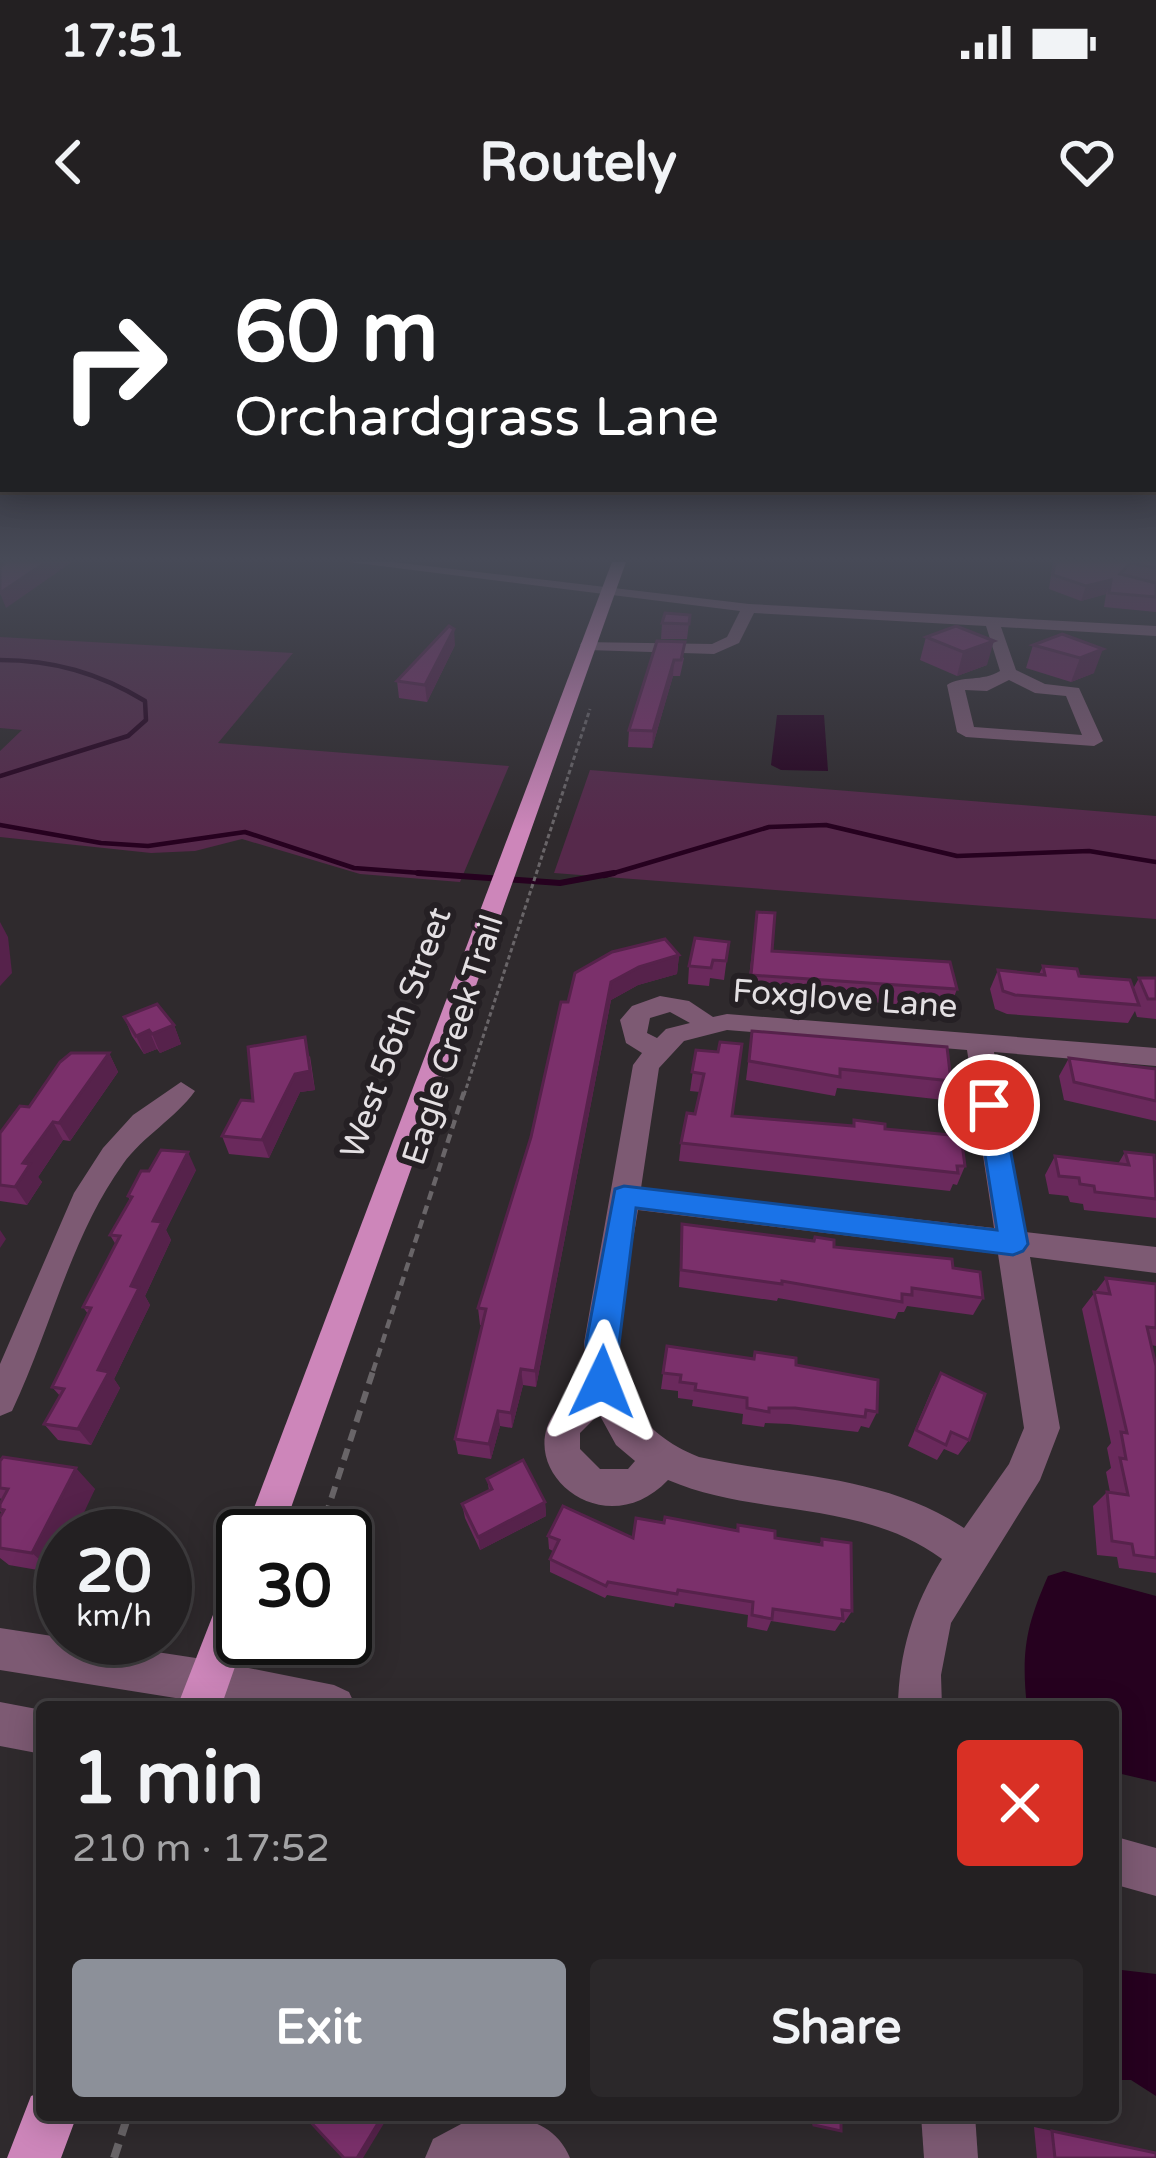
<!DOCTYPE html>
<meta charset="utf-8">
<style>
:root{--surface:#232022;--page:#2b282a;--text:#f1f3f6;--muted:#a3a3a5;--line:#403e40;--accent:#8c9099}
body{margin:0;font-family:"Varela Round",sans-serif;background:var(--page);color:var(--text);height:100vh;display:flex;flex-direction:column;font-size:45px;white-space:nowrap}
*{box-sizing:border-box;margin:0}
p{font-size:39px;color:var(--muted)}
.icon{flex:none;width:66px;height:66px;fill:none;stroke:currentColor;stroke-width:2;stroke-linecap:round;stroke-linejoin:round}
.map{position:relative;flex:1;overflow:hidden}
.side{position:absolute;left:36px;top:1461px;width:1083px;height:420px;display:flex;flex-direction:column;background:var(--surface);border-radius:12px;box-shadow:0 6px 30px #0003,0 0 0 3px var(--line)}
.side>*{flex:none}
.top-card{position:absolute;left:0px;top:0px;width:1158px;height:252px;box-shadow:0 6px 30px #0003,0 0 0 3px var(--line);background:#202124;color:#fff;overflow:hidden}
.speed{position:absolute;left:36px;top:1269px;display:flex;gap:24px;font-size:60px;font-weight:700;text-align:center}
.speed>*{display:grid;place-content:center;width:156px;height:156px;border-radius:50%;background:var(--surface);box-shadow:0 6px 30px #0003,0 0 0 3px var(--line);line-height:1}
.speed small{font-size:30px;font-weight:400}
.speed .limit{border:6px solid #111;border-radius:18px;background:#fff;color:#111}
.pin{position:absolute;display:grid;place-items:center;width:102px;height:102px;color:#fff;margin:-51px;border:6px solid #fff;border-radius:50%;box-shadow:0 3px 12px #0007}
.me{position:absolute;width:132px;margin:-66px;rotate:2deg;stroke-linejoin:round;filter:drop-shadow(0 0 9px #0008)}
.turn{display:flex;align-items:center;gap:42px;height:252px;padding:0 36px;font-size:54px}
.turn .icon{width:156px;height:156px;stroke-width:2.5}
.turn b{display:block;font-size:84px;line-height:102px}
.round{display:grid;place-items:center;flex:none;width:126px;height:126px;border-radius:12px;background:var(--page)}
.head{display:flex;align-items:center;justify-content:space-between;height:204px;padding:0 36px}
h1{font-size:72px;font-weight:800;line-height:90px}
.button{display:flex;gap:24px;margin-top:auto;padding:24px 36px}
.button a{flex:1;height:138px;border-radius:12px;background:var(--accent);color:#fff;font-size:48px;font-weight:800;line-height:138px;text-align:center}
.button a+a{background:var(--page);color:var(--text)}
.status{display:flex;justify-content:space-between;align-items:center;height:84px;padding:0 60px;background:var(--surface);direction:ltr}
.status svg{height:33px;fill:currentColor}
header{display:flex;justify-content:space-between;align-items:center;height:156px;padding:0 36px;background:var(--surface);font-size:54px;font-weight:800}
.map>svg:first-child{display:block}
</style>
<div class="status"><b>17:51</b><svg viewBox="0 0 49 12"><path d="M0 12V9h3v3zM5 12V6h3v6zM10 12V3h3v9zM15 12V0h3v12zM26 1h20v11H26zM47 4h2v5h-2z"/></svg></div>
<header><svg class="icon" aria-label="back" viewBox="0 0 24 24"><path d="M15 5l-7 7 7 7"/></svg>Routely<svg class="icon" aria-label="heart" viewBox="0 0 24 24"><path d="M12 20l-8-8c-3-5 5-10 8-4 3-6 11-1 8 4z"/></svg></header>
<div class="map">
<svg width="1156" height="1918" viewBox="0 0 1156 1918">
<rect width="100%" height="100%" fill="#2f2a2d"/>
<g fill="#56294b">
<polygon points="0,397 293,413 218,503 509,526 460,642 360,634 242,599 195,611 151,613 0,597 0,511 22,490 0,488"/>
<polygon points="590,530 1156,576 1156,679 554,633"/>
</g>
<g fill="#26011f">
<polygon points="777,475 824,475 828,531 781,530 771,525"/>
<path d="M1064,1331l92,25v186l-43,-10v-65h-86c-6,-55 -1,-81 21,-131z"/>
<polygon points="1113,1729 1156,1734 1156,1856 1131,1840 1113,1840"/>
</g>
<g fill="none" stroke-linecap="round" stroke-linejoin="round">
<g stroke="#26011f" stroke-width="4.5">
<path d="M0,420c53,0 99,13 145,41l1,19 -18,16 -128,40"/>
<polyline points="0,585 101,603 148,606 245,592 354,628 460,636"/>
<polyline points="604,636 769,587 826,585 957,616 1089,611 1156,622"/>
</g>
<polyline stroke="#26011f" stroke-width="6" points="418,633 560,643 614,633"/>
<polyline stroke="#696568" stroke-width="3" stroke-dasharray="4.5 3" stroke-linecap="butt" points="464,855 590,469"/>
<polyline stroke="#696568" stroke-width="4.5" stroke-dasharray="9 6" stroke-linecap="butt" points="373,1131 464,852"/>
<g stroke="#696568" stroke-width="6" stroke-dasharray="12 8" stroke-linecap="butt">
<polyline points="319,1296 374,1128"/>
<polyline points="281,1422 289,1398"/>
</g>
<polyline stroke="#696568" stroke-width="8" stroke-dasharray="15 9" stroke-linecap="butt" points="114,1918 128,1875"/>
<g fill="#7d5a73" fill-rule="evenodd">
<path d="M349,322h44l356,42 407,22v10l-155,-9 15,43 29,14 34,4 24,53 -9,5 -128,-9 -9,-5 -10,-47c14,-10 36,-3 53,-14l-14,-45 -232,-13 -15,30 -25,11 -126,-4 -8,-5 2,-3 130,2 15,-7 13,-26zM1009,440l26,13 31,3 16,39 -108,-8 -9,-37 22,1z"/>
<path d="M660,756l29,5 24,16 14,-3 429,34v18l-162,-14 31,180 131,15v26l-126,-16 30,171 -20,52 -89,143 -10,52 1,32h-44c1,-55 15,-101 44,-148 -81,-60 -185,-41 -274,-79 -74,78 -187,-39 -79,-96l-5,-41 49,-278 9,-12 -16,-10 -6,-23 12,-14zM670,772l20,11 -24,6 -9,9 -10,-5 3,-15zM727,790l240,20 27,178 -353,-40 18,-120 25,-27zM638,970l360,44 26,174 -15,36 -45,64c-80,-53 -174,-51 -265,-71 -115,-46 -76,-150 -61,-247zM599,1174l17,31 19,16 -7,8h-28l-20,-20v-16z"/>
<path d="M181,842l14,9c-19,27 -52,45 -72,73 -52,72 -73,167 -111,247l-12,5v-52l74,-171 29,-45 30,-33z"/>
<polygon points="0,1388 209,1420 334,1445 349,1452 356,1467 232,1467 0,1430"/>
<polygon points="0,1462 42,1470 42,1514 0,1506"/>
<polygon points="1113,1596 1156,1608 1156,1656 1113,1644"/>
<path d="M478,1875c38,0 76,4 92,43h-145l8,-19z"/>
<polygon points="921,1875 975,1875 978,1918 924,1918"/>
</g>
<g fill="#cd86ba" fill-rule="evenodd">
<polygon points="612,322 626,322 281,1296 243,1297"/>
<polygon points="243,1328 245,1398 221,1467 177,1467 229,1334"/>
<polygon points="42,1852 42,1875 77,1875 61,1918 7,1918 31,1856"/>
</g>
</g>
<g fill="#6a295c">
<polygon points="1053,322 1156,322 1156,372 1104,367 1106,354 1081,361 1049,349"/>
<polygon points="690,375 687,399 661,399 662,383"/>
<polygon points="956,386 987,425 957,436 920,420 926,397"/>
<polygon points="1062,394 1094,433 1071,442 1026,428 1033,405"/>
<polygon points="657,401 684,418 680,436 673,436 652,508 628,507 629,490"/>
<polygon points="455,405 427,462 399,458 397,441"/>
<polygon points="757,672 772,711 957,749 950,768 747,753"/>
<polygon points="729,702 724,740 710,738 709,746 688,744 689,726"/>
<polygon points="679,715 677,734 638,745 611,760 536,1147 523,1145 512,1188 500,1186 491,1219 458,1214 455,1199 482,1085 480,1085 478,1068 531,897 568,762"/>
<polygon points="1043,726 1133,749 1139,738 1156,738 1156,779 1137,777 1135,771 1128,783 1007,774 995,769 990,749 998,730 1039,734"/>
<polygon points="124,777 174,785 181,804 160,813 157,809 144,814 132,796"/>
<polygon points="752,791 951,841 944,860 837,848 835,856 746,840"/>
<polygon points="696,810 732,876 853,886 854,880 885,889 965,926 957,945 953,944 950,951 679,921 681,903 695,874 700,852 690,851"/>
<polygon points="109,813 118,832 70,901 63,900 38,937 42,942 27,965 0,961 0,893 29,867"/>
<polygon points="310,816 315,850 300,852 269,918 229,914 222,896 253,861"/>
<polygon points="1069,818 1156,829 1156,881 1064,860 1059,836"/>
<polygon points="1125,912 1156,920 1156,978 1084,970 1083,964 1070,962 1068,956 1049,954 1045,935 1055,916 1118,924"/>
<polygon points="196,930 166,990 171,1000 145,1056 150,1065 114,1139 120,1148 91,1205 58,1200 44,1184 60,1156 52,1147 88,1074 83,1067 116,1005 110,995 130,961 128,956 149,931"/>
<polygon points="682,984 834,1007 953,1028 983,1058 973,1075 907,1066 904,1072 898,1072 895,1079 778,1058 777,1061 679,1047"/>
<polygon points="1106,1038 1156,1044 1156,1106 1151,1105 1156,1126 1156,1333 1119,1328 1117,1317 1097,1315 1093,1266 1107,1252 1110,1252 1106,1232 1111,1228 1107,1208 1111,1203 1082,1069"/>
<polygon points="667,1106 753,1118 755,1112 796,1125 877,1172 869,1188 861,1186 858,1192 789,1184 765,1183 764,1187 742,1184 743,1174 692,1166 693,1160 678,1158 678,1151 661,1149"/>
<polygon points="941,1133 969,1200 958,1215 944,1209 937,1220 908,1206 932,1149"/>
<polygon points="0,1221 95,1249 63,1296 63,1316 55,1333 9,1325 0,1318 0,1277 2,1273 0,1271 2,1260 0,1258"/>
<polygon points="487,1239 545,1262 546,1276 480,1310 465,1278 462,1264 489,1250"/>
<polygon points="664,1283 736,1290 738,1285 775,1298 819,1305 822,1299 852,1371 844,1383 841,1382 835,1391 771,1381 767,1391 747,1387 748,1375 675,1363 674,1367 607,1355 605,1358 550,1332 550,1319 553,1311 549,1309 548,1296 633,1298"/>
<polygon points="805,1875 841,1875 814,1885 805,1881"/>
<polygon points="1034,1887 1156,1913 1156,1918 1037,1918"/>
</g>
<g fill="#56224b">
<polygon points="46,322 72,322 6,368 0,353"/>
<polygon points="1111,340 1106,354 1081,361 1086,346"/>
<polygon points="454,389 455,405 427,462 425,445"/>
<polygon points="994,401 987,425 957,436 963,412"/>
<polygon points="1103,409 1094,433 1071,442 1080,418"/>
<polygon points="674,420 673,436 652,508 653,491"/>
<polygon points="0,682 8,697 12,733 0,746"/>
<polygon points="679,715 677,734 638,745 611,760 536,1147 535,1131 611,742 639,727"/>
<polygon points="174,785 181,804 160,813 152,794"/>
<polygon points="149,790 157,809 144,814 136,796"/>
<polygon points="305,797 315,850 300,852 269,918 262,900"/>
<polygon points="109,813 118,832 70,901 59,883"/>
<polygon points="53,882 63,900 38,937 42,942 27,965 15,947 23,923"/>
<polygon points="188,912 196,930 166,990 171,1000 145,1056 150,1065 114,1139 120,1148 91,1205 78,1189 153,981"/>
<polygon points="0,990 6,999 0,1008"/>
<polygon points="521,1129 523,1145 512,1188 511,1173"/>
<polygon points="498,1171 500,1186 491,1219 489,1204"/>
<polygon points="76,1228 95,1249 73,1296 63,1296 63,1316 55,1333 32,1313"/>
<polygon points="545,1262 546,1276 480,1310 478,1297"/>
<polygon points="383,1875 389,1875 363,1918 357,1918"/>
</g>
<g fill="#7b306b" stroke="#56224b" stroke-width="3">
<polygon points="6,322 46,322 0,353 0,327"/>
<polygon points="1055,322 1156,322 1156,328 1130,323 1120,334 1156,343 1156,357 1109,353 1111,340 1086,346 1053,335"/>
<polygon points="665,373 690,375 689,384 662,383"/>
<polygon points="449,386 454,389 425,445 397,441"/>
<polygon points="956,386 994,401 963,412 926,397"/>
<polygon points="1062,394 1103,409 1080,418 1033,405"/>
<polygon points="657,401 685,402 681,420 674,420 653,491 629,490"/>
<polygon points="757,672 775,673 772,711 950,722 957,749 751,735"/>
<polygon points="695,698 729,702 726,721 713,720 711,728 689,726"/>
<polygon points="665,699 679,715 639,727 611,742 535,1131 521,1129 511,1173 498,1171 489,1204 455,1199 486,1069 478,1068 531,897 561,762 568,762 575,733 612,712"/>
<polygon points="1043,726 1077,729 1079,736 1130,740 1139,765 1015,755 1003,751 998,730 1045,735"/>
<polygon points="1139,738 1156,738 1156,759 1148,759"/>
<polygon points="157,764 174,785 152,794 149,790 136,796 124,777"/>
<polygon points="752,791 947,807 951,841 840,829 840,837 749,821"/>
<polygon points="305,797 310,831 295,834 262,900 222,896 241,860 253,861 248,807"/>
<polygon points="720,802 742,804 732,876 854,886 854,880 885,884 885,889 961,896 965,926 957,926 958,933 681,903 687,873 695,874 704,834 692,832 696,810 718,812"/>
<polygon points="71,813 109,813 59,883 53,882 23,923 30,924 15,947 0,945 0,893 20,866 29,867 60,822"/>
<polygon points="1069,818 1156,829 1156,861 1074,842"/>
<polygon points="161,910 188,912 153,981 162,982 131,1046 139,1048 98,1130 109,1132 78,1189 44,1184 64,1149 52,1147 91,1068 83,1067 120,996 110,995 132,957 128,956 141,931 149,931"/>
<polygon points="1125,912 1154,915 1156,959 1095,952 1094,946 1080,944 1079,938 1059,936 1055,916 1129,925"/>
<polygon points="682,984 814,1001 815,997 834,1000 834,1007 952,1019 953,1028 980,1032 983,1058 912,1048 912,1055 902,1054 902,1062 782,1041 782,1044 681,1030"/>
<polygon points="1106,1038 1156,1044 1156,1088 1147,1087 1156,1126 1156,1318 1134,1315 1132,1304 1112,1301 1107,1252 1128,1255 1120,1218 1126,1219 1121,1192 1127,1193 1094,1052 1110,1054"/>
<polygon points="667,1106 754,1119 755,1112 796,1118 796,1125 878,1140 877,1172 866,1170 865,1177 795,1168 769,1168 769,1172 747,1168 747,1158 695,1150 696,1144 680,1142 681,1135 663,1133"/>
<polygon points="941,1133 985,1154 969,1200 951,1192 946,1205 916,1190"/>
<polygon points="3,1217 76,1228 32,1313 0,1308 0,1277 4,1270 0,1269 0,1264 8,1249 0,1248 0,1221"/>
<polygon points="523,1220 545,1262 478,1297 462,1264 492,1249 487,1239"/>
<polygon points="563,1266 633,1298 636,1278 664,1283 665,1277 738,1291 738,1285 775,1291 775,1298 822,1305 822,1299 851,1303 852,1371 842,1370 843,1379 773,1369 772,1379 752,1375 753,1362 678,1350 677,1354 608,1342 606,1346 550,1319 559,1300 548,1296"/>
<polygon points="304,1875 383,1875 357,1918 344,1918"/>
<polygon points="814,1875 841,1875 841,1891 814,1885"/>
<polygon points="1052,1891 1156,1913 1156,1918 1055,1918"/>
</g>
<linearGradient id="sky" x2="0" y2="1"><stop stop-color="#1a1719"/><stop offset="0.54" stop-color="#474a57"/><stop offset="1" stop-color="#474a57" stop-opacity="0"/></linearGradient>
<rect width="1156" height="591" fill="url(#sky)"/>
<polygon fill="#1a73e8" stroke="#114b97" stroke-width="3" points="989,856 1002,865 1028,1004 1023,1011 1013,1015 636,968 613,1152 602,1156 591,1152 586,1103 615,949 624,946 997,990 977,865"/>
<g text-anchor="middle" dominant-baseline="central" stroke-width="12" stroke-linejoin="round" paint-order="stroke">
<g font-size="33" fill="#e4e0e3" stroke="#252024">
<text transform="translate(845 759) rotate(4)">Foxglove Lane</text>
<text transform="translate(396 793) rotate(-70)">West 56th Street</text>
<text transform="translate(453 800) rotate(-72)">Eagle Creek Trail</text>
</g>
</g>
</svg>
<div class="speed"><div>20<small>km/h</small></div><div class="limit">30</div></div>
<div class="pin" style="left:989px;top:865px;background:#d93025"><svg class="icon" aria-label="arrive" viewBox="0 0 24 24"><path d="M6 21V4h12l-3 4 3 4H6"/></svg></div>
<svg class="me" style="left:602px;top:1142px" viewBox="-20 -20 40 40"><path d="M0-17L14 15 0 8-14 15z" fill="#1a73e8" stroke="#fff" stroke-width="4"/></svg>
<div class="top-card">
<div class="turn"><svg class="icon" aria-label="right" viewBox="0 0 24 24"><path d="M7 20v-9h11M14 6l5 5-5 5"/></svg><div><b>60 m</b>Orchardgrass Lane</div></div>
</div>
<section class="side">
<div class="head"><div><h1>1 min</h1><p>210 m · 17:52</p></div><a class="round" style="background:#d93025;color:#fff"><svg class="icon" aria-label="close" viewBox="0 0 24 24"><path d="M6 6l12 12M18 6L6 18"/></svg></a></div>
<div class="button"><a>Exit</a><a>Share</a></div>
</section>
</div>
